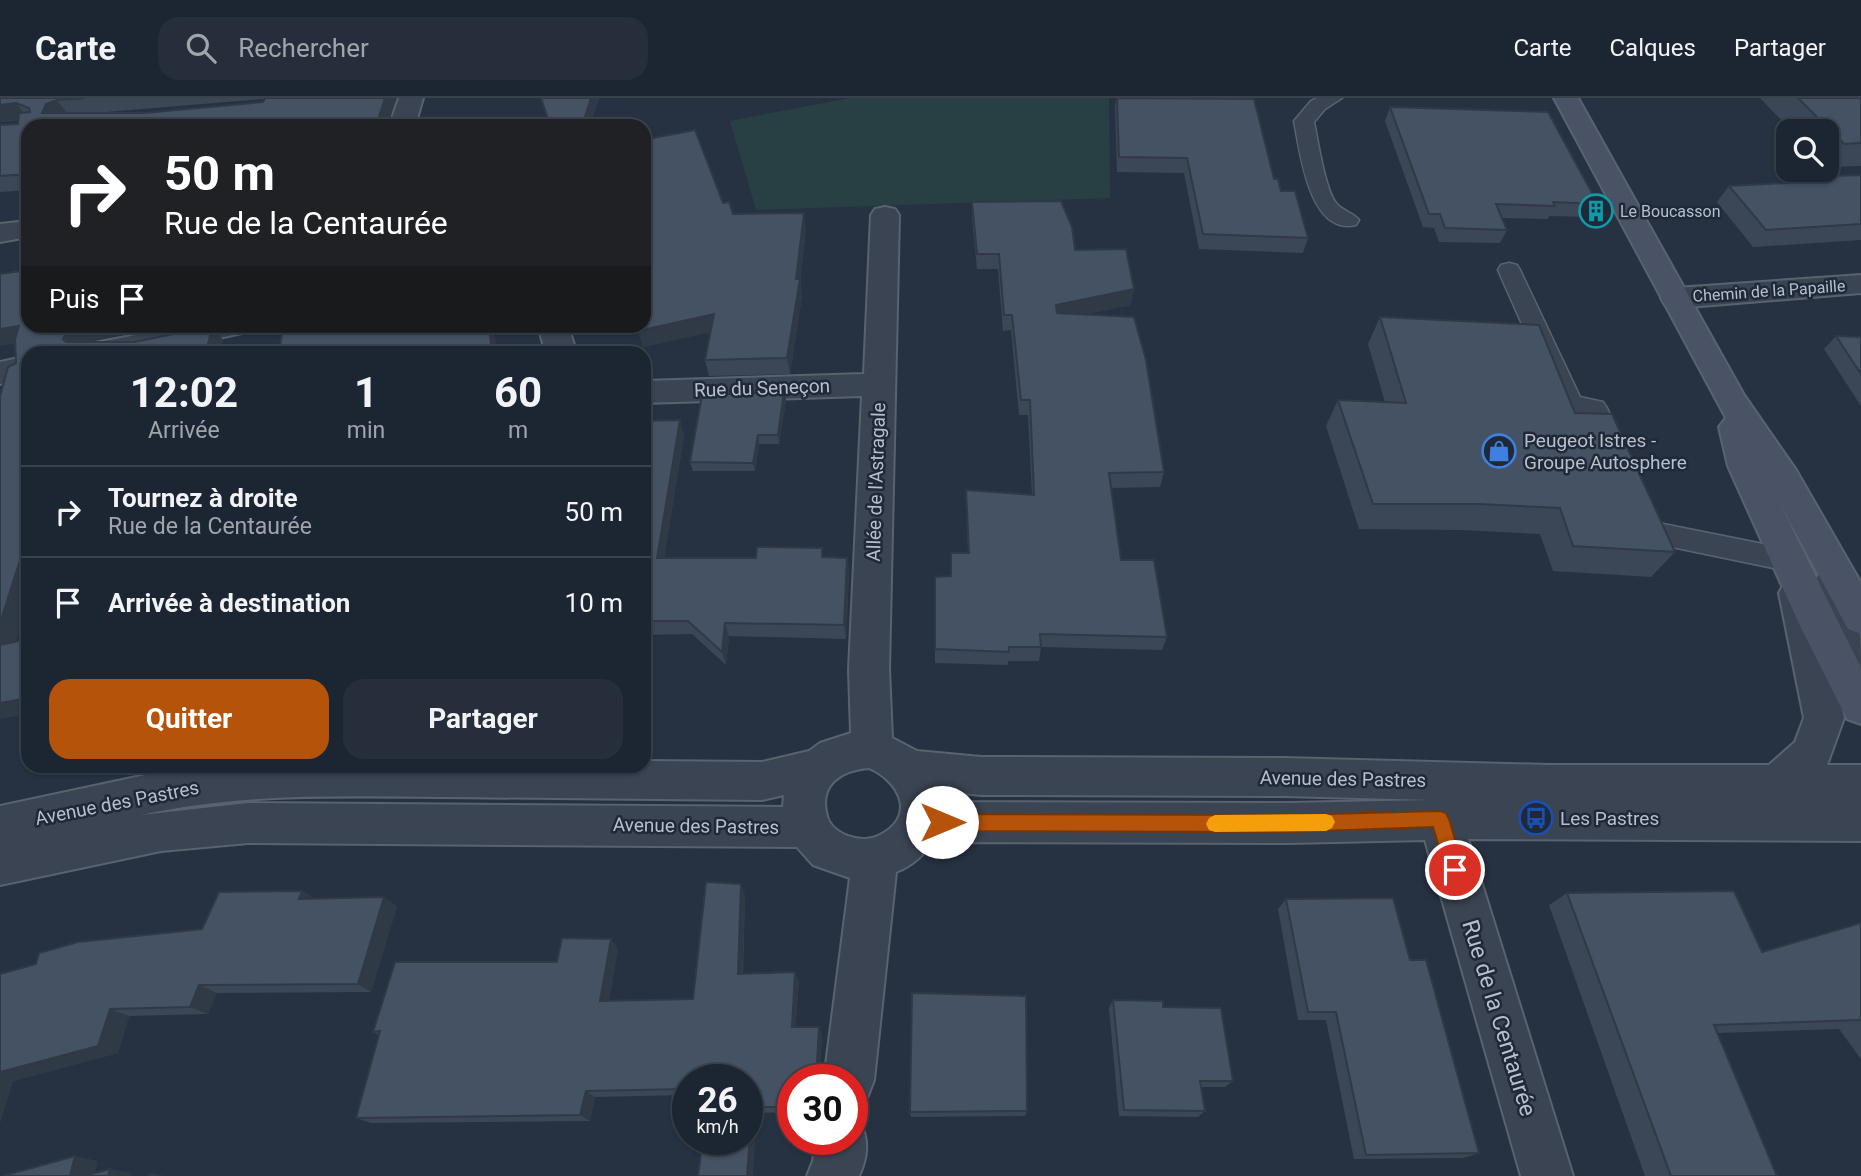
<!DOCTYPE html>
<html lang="fr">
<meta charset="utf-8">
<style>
:root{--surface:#1c2632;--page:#252e3a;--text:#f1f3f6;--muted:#a0a5ac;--line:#3a434d;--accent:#b45309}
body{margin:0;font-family:Roboto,sans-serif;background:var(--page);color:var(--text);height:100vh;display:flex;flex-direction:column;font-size:26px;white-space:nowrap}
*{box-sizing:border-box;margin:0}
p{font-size:23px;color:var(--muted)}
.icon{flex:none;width:38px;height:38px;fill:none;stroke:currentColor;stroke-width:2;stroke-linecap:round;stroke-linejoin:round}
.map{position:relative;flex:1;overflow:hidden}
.panel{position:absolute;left:21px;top:248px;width:630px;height:427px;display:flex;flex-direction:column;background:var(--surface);border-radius:21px;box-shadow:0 2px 5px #0004,0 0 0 2px var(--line)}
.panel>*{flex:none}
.top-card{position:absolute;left:21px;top:21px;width:630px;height:214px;border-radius:21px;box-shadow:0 2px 5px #0004,0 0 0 2px var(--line);background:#202124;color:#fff;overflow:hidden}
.tools{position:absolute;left:1776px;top:21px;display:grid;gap:14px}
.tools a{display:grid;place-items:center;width:63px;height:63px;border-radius:14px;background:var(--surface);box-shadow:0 2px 5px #0004,0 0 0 2px var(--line);font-size:35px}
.speed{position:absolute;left:672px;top:966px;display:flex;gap:14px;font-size:35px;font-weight:700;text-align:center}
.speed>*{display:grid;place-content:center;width:91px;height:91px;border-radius:50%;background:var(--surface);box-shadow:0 2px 5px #0004,0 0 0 2px var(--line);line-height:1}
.speed small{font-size:18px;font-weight:400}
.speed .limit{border:10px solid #d22;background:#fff;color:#111}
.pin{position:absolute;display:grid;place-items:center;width:60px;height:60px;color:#fff;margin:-30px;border:4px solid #fff;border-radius:50%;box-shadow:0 2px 7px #0007}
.me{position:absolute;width:77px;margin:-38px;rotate:90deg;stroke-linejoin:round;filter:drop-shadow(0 0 5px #0008)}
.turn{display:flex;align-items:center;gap:24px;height:147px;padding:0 28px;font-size:32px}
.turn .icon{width:91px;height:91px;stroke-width:2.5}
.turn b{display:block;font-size:49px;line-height:60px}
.then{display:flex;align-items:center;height:66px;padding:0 28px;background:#0003;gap:14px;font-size:26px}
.eta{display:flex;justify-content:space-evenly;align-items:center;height:119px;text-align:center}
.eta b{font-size:42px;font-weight:700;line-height:49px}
.button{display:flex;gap:14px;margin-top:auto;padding:14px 28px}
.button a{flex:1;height:80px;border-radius:21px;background:var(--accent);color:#fff;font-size:28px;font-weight:700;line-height:80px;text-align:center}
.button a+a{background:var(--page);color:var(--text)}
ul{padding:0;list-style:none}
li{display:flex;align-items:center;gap:21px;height:91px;padding:0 28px;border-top:2px solid var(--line)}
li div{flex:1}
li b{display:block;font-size:26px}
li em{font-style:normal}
header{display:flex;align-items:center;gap:42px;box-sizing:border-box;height:98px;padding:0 35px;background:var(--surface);border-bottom:2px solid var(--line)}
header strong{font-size:33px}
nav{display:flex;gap:38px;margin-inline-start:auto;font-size:24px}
.search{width:490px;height:63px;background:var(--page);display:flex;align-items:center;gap:18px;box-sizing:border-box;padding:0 24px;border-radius:21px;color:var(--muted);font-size:26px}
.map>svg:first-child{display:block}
</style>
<header>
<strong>Carte</strong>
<div class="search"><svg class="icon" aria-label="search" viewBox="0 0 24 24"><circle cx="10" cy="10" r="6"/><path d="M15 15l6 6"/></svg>Rechercher</div>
<nav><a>Carte</a><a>Calques</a><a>Partager</a></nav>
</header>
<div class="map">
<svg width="1861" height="1078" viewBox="0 0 1861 1078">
<rect width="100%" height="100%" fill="#263242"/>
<polygon fill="#284043" points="850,0 1109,0 1110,100 756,112 730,23"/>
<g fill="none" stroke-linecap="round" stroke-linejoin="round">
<defs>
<g id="service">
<path d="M1317,0h25l-17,11 -11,13c4,19 11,67 22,81 6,8 17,9 23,17l-3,5c-47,11 -56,-74 -62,-104l17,-20z"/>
<polygon points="1509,165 1517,167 1520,172 1580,299 1603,304 1607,310 1625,351 1621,358 1612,360 1603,358 1585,318 1562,313 1558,307 1498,172 1501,167"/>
<polygon points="1640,406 1650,409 1658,425 1788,451 1798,454 1802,462 1798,470 1788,473 1638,442 1626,416 1630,409"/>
</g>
<g id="minor">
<polygon points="399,0 423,0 415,28 389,28"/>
<path d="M885,109l10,2 4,6 -10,454 3,69 25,13 64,6 303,1 265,7h220l26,-23 9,-24 -25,-125 6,-11 13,-4 13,4 6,11 27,125 -17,47h34v76l-393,-2 105,337h-52l-96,-336 -135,3 -359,-1c-8,15 -20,24 -35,30l-22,208 -7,18 -15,6v-24h-28l26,-202 -37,-13 -16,-18 -549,-4 -87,8 -161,34v-79l169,-36 33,-4h442v-5l118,1 47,-11 11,-8 31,-10 -2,-64 13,-273 -218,7v-22l220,-7 7,-159 4,-6zM869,670c32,14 48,50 9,68 -16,8 -46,-1 -51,-20 -9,-32 15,-46 42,-48zM941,693l40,4 303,1 147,4 -141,3 -346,-1zM784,697l-1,12 -535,-4 -107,12c98,-22 202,-19 302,-18 106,1 213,2 319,3z"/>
<polygon points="28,123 28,139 0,144 0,126"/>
<polygon points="1861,177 1861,195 1676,210 1665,207 1661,200 1665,193 1676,190"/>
<polygon points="184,228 246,228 242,235 147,256 79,256 83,249 94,245"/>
<polygon points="538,228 568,228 577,256 546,256"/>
<polygon points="28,258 28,280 0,286 0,264"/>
<path d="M1835,466l13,5c13,33 13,75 13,112l-14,-5 -29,-80 -2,-17 6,-10z"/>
<path d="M852,1020l8,3c9,20 8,35 -1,55h-52l6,-15 3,-22h36z"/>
</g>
<polygon id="secondary" points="1554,0 1578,0 1744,297 1796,372 1861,485 1861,536 1848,531 1779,404 1861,570 1861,626 1847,621 1801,530 1728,368 1719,329 1726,320"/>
</defs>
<use href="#service" stroke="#59626f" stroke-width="3"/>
<use href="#minor" stroke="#59626f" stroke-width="4"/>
<use href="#secondary" stroke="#59626f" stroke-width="4"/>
<use href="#service" fill="#3b4452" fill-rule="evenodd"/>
<use href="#minor" fill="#3b4452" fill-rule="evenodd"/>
<use href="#secondary" fill="#495365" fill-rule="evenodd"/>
</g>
<g fill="#3b4756" fill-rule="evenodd">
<path d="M0,0h396l-368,28v64l-28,2v-67l18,-1 1,-4 -19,2zM262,1l2,1 -1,2 -119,11h-49z"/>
<polygon points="541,0 599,0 590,28 550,28"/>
<polygon points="1116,0 1240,0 1274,81 1308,140 1303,155 1199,151 1184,75 1117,74 1115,9"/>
<polygon points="1760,0 1861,0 1861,68 1827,69 1827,33 1792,33"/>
<polygon points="1390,9 1598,106 1590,119 1549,118 1548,121 1502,120 1507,132 1500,145 1439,144 1434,130 1423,129 1385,23"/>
<polygon points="1861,77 1861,142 1753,149 1717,104 1729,88 1795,85 1799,79"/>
<polygon points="972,104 1075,152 1134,191 1131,207 1086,216 1164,374 1160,389 1111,390 1121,462 1167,539 1162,552 1041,549 1039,563 1008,563 1008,567 935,565 935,479 950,478 951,455 968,455 966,407 966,392 1032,397 1028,317 1019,317 1011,232 1003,233 998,171 977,171 972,120"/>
<polygon points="733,116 806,132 800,183 802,197 790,276 709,278 705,262 710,234 643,249 639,234 632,235 630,228 644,228"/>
<polygon points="1380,219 1575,315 1675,454 1651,479 1553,473 1540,436 1462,432 1359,431 1326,328 1338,302 1385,304 1368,246"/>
<polygon points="1836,238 1861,239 1861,308 1824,251"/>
<polygon points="784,294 786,303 779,346 759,346 755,373 693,373 690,364"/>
<polygon points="644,323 684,337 664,460 847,460 849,473 846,541 729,538 726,567 692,536 644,537"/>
<polygon points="302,793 313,800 397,808 371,894 217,895 208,916 129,918 118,955 13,983 0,1024 0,876 202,831"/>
<polygon points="1567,795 1762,854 1861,825 1861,961 1839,931 1718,935 1777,1078 1645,1078 1549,807"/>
<polygon points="745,797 743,876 799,883 795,929 819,929 822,937 819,982 793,982 793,1014 757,1015 747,1041 688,982 688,1016 682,1011 683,997 595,999 590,1023 371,1025 356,1020 379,937 373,934 557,864 618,850 609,902 693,901"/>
<polygon points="1286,801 1479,1055 1464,1060 1354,1061 1326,922 1298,922 1278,811"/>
<polygon points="1113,902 1163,909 1233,983 1225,989 1201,989 1205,1013 1198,1019 1119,1018 1109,910"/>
<polygon points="1027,1013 1025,1018 911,1019 910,1014"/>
</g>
<g fill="#303946">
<polygon points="385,0 396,0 388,28 376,28"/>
<polygon points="591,0 599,0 590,28 583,28 583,25"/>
<polygon points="57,2 68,17 42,15 46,6"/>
<polygon points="16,5 28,20 0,24 0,7"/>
<polygon points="804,115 806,132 800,183 802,197 790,276 787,260"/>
<polygon points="1134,191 1131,207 1054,223 1056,207"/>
<polygon points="714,216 717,233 643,249 639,234 632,235 630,228 637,228"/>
<polygon points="19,228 33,243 0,248 0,231"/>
<polygon points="80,228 172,228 94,242 81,248 77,256 63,241 67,233"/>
<polygon points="212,228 223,242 220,256 206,256"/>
<polygon points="489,228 494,228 497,256 492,256"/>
<polygon points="784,294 786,303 779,346 778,337"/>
<polygon points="680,322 684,337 662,474 657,460"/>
<polygon points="758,337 759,346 755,373 753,365"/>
<polygon points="28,437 28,504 11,561 0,553 0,525"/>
<polygon points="847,460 849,473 846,541 844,527"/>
<polygon points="725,525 729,538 726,567 722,554"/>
<polygon points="28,600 28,616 0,621 0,605"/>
<polygon points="741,786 745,797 742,884 738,876"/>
<polygon points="302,793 316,802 299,801"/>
<polygon points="384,799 397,808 371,894 358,886"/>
<polygon points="611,841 618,850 608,911 600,903"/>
<polygon points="795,874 799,883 795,936 792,929"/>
<polygon points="199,887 217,895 208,916 190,909"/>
<polygon points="110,911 129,918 118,955 13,983 0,1024 0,974"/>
<polygon points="819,929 822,937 819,982 816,982"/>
<polygon points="586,993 595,999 590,1023 580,1017"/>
<polygon points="752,1009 757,1015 753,1078 747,1078"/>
<polygon points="75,1058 98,1063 94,1078 70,1078"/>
<polygon points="110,1071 132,1075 131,1078 108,1078"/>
<polygon points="149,1075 166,1078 148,1078"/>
</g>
<g fill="#455264" stroke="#303946" stroke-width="2">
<polygon points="0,0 85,0 57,2 46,6 42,15 144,15 263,4 265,0 385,0 376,28 28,28 28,76 0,78 0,27 18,26 19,15 30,14 29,10 16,5 0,7"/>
<polygon points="541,0 591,0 583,25 550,27"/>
<polygon points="1117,0 1254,1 1274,81 1278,81 1281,93 1295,93 1308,140 1203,136 1187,60 1119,59"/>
<polygon points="1798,0 1861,0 1861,45 1844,46"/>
<polygon points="1390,9 1548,14 1598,106 1553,104 1555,108 1496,106 1507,132 1445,130 1440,116 1429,116"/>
<polygon points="695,32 723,105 729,104 733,116 804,115 796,181 800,181 787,260 705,262 714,216 638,233 637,228 644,228 644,71 652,70 648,41"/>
<polygon points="1861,77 1861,126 1766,132 1729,88 1804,84 1799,79"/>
<polygon points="1061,103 1072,129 1075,152 1126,151 1134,191 1056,207 1057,215 1134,219 1146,262 1164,374 1109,375 1121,462 1154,462 1167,539 1040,536 1041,549 1009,549 1009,554 935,551 935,479 951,478 951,455 969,455 966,392 1034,397 1030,302 1021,302 1012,217 1004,217 999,156 977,156 972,104"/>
<polygon points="28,172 28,228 80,228 67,233 63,241 66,244 135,244 212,228 206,256 28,256 28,437 0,525 0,298 8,269 16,265 15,241 19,228 0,231 0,176"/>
<polygon points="1380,219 1539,227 1575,315 1612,316 1675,454 1573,448 1560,410 1479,406 1373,406 1338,302 1406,305"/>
<polygon points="283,228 489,228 492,256 279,256"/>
<polygon points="1836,238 1861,239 1861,276"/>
<polygon points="784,294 778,337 758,337 753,365 690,364 702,297"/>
<polygon points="680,322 657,460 756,460 757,449 822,450 822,459 847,460 844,527 725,525 722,554 688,523 644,523 644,323"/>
<polygon points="28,541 28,600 0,605 0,547"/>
<polygon points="706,784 741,786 738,876 795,874 792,929 819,929 816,982 793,982 793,1009 752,1009 747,1078 698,1078 703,1041 747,1041 747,982 688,982 688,1011 682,1011 684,991 586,993 580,1017 356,1020 380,933 373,934 395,864 557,864 562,840 611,841 600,903 693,901"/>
<polygon points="302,793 299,801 384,799 358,886 199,887 190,909 110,911 98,948 0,974 0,876 36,866 39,855 78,844 202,831 219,794"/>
<polygon points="1734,793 1762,854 1861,825 1861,922 1714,927 1777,1078 1671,1078 1567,795"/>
<polygon points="1393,800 1410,862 1426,862 1479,1055 1366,1057 1336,914 1308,914 1286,801"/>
<polygon points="912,895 1026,898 1027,1013 910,1014"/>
<polygon points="1113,902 1163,903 1163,909 1221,910 1233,983 1200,983 1205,1013 1124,1012"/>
<polygon points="75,1058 70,1078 3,1078"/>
<polygon points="110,1071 108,1078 84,1078"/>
</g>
<polygon fill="#b45309" stroke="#753606" stroke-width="2" points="1440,713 1446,715 1449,721 1464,772 1461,778 1455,781 1448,778 1446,772 1433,729 1290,734 942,733 935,730 933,724 935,719 942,716 1290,717"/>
<polygon fill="#f59e0b" points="1326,716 1332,718 1335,724 1332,730 1326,733 1215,734 1209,732 1206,726 1209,720 1215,717"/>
<defs>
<symbol id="building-ring" viewBox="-11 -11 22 22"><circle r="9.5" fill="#1f2937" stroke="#0f9aa8" stroke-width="1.5"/><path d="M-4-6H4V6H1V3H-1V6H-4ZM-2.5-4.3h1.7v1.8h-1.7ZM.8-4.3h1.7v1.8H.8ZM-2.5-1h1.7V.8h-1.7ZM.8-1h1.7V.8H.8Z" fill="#0f9aa8"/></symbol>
<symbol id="shop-ring" viewBox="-11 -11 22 22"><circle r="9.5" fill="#1f2937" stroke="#3f7fe0" stroke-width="1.5"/><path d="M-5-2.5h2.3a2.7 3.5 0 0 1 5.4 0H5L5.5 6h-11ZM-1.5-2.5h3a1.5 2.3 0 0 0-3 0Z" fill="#3f7fe0"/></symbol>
<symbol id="bus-ring" viewBox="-11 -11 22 22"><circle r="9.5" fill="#1f2937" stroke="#1a4fb4" stroke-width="1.5"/><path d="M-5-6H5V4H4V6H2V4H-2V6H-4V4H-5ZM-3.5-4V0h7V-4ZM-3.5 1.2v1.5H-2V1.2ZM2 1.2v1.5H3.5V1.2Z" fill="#1a4fb4"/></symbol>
</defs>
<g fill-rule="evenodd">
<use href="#building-ring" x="1577" y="94" width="38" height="38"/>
<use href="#shop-ring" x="1480" y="334" width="38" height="38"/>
<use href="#bus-ring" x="1517" y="701" width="38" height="38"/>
</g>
<g text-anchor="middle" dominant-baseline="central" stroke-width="5" stroke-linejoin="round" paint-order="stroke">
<g font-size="16" fill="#b8bfcc" stroke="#1f2937" text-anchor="start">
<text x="1620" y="113">Le Boucasson</text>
</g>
<g font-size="16" fill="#b8bfcc" stroke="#1f2937">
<text transform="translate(1769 193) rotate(-4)">Chemin de la Papaille</text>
</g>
<g font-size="19" fill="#b8bfcc" stroke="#1f2937">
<text transform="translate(762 290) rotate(-2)">Rue du Seneçon</text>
<text transform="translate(876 384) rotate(-88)">Allée de l'Astragale</text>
<text transform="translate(1343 681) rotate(1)">Avenue des Pastres</text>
<text transform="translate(117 705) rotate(-11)">Avenue des Pastres</text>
<text transform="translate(696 728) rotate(1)">Avenue des Pastres</text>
</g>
<g font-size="19" fill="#b8bfcc" stroke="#1f2937" text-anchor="start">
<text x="1524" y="342">Peugeot Istres -<tspan x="1524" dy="22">Groupe Autosphere</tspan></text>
<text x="1560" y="720">Les Pastres</text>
</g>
<g font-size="23" fill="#b8bfcc" stroke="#1f2937">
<text transform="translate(1499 920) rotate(73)">Rue de la Centaurée</text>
</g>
</g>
</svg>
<div class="tools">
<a><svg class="icon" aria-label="search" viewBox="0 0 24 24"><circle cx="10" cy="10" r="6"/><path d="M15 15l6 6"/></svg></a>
</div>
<div class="speed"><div>26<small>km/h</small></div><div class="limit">30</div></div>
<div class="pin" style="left:1455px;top:772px;background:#d93025"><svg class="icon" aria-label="arrive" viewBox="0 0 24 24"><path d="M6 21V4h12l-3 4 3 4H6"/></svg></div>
<svg class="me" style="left:942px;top:724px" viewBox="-20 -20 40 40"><circle r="19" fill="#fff"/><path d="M0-13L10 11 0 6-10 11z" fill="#b45309"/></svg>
<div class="top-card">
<div class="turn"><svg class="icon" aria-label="right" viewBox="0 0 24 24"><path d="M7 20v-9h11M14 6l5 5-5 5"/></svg><div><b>50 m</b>Rue de la Centaurée</div></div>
<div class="then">Puis<svg class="icon" aria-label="arrive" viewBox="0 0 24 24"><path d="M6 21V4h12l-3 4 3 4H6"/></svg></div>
</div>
<section class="panel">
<div class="eta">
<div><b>12:02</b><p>Arrivée</p></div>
<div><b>1</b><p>min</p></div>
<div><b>60</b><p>m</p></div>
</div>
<ul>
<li><svg class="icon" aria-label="right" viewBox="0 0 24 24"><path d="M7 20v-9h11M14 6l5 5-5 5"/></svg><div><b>Tournez à droite</b><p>Rue de la Centaurée</p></div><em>50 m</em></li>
<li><svg class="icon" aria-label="arrive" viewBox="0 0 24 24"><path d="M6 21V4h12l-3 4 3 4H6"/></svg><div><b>Arrivée à destination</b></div><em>10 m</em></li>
</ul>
<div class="button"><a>Quitter</a><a>Partager</a></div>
</section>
</div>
